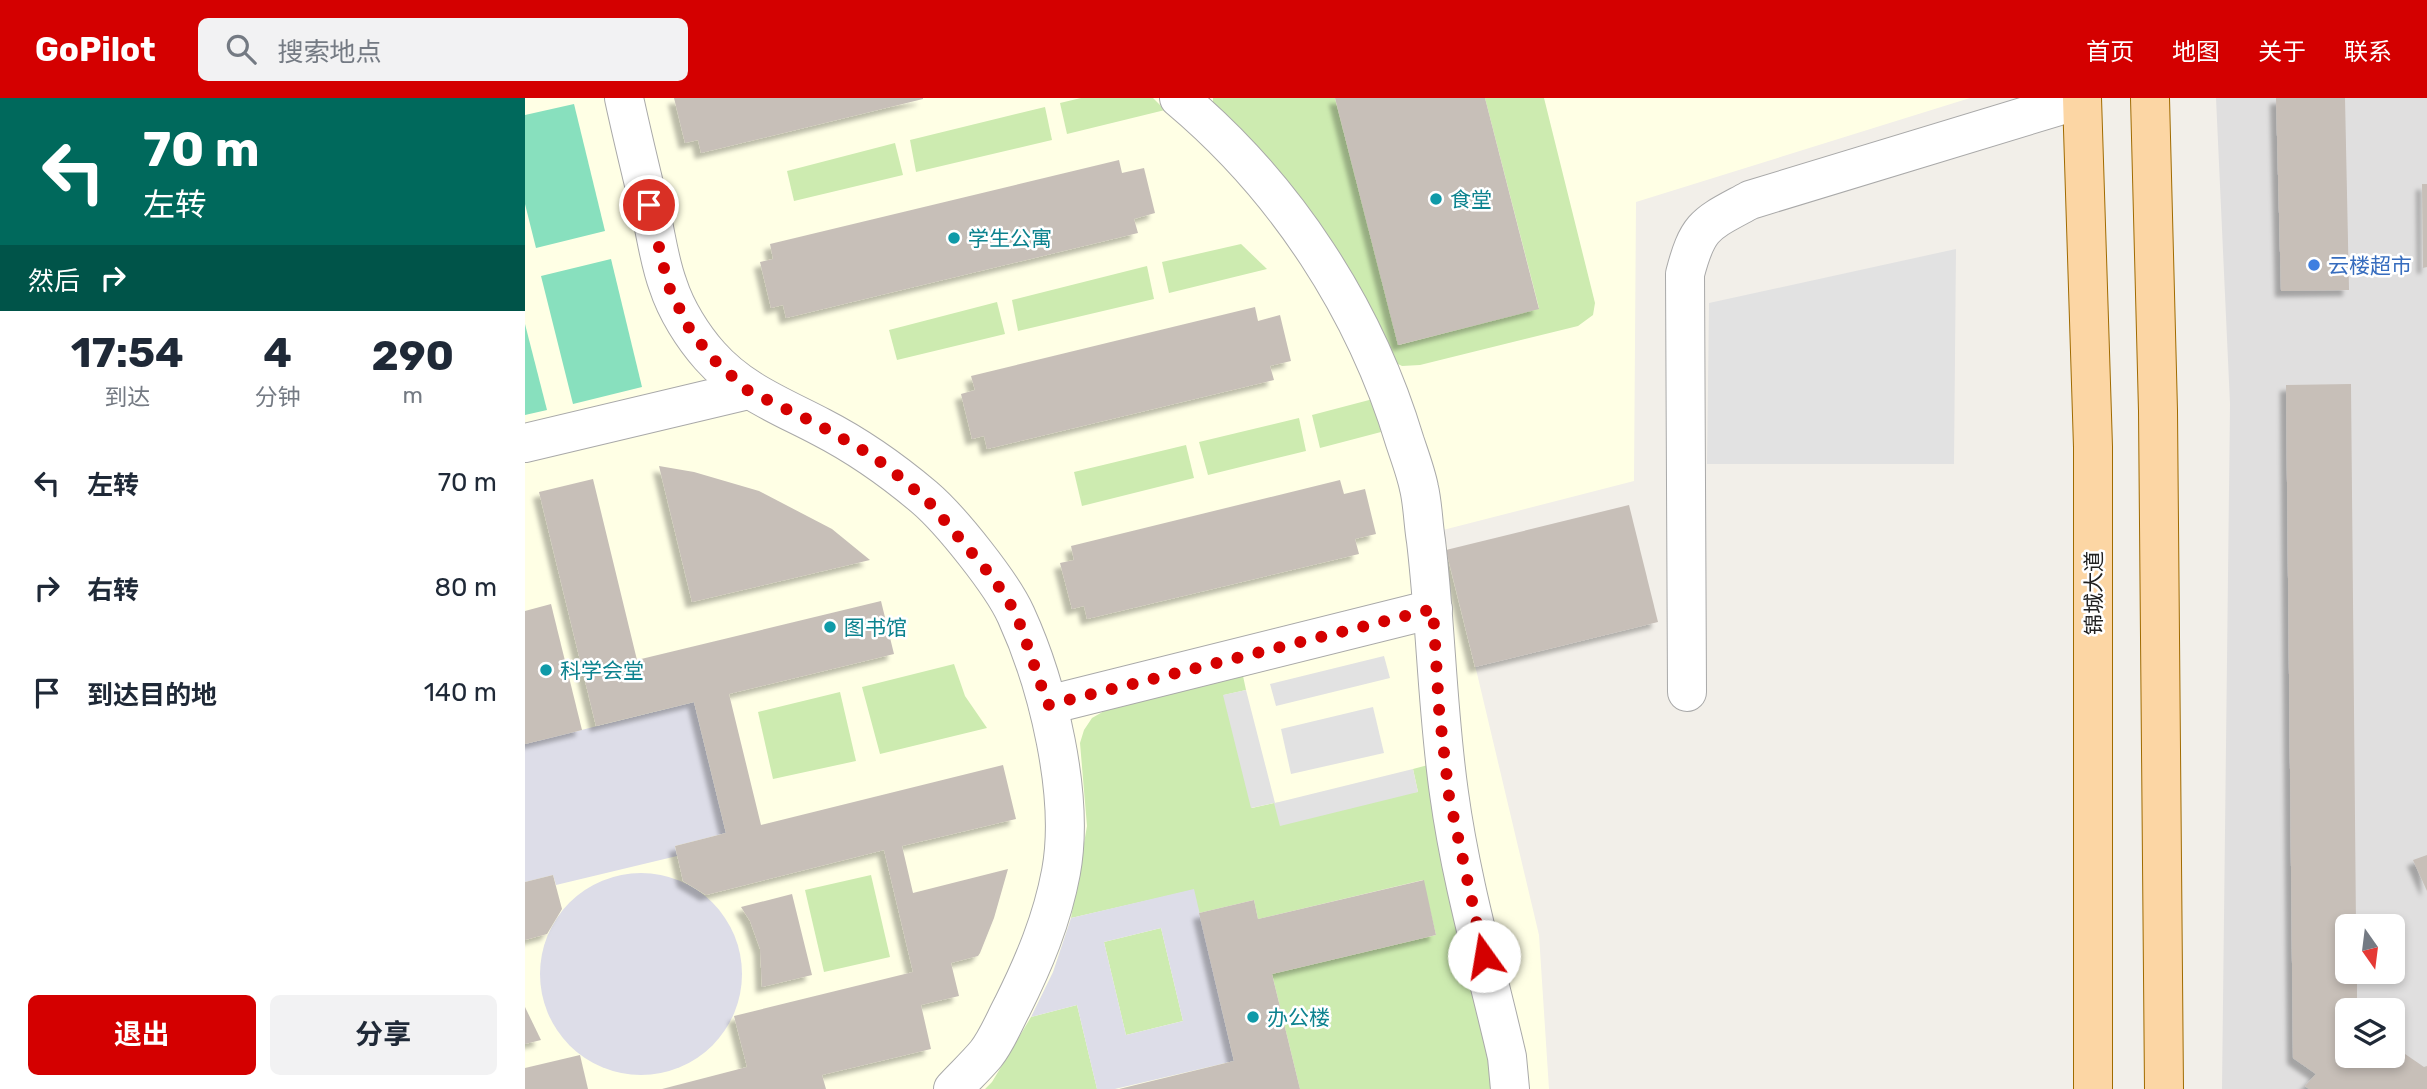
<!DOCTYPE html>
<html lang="zh">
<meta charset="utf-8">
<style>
:root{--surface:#fff;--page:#f2f2f3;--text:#1f2937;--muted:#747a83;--accent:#d40000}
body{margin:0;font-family:Rubik,"Noto Sans SC",sans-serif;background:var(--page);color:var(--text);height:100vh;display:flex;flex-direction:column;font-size:26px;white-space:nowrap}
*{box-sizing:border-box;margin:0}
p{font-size:23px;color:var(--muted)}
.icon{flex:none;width:38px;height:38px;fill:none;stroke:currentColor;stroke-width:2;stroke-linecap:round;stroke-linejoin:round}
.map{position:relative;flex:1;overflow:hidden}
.panel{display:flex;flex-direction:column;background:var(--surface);width:525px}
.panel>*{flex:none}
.hud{background:#00695c;color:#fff;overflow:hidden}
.needle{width:46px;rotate:166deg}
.tools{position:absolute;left:1810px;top:816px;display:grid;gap:14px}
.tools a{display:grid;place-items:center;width:70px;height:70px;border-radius:10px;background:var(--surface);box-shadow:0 4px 10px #0003;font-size:35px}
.pin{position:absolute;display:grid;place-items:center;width:60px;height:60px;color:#fff;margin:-30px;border:4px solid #fff;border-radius:50%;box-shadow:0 2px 7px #0007}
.me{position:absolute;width:77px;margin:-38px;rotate:347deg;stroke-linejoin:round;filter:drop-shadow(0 0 5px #0008)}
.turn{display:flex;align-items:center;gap:24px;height:147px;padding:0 28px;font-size:32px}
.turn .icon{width:91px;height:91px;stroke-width:2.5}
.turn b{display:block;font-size:49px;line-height:60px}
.then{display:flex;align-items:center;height:66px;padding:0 28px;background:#0003;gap:14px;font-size:26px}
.eta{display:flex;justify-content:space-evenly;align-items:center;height:119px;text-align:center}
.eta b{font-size:42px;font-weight:700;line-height:49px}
.primary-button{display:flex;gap:14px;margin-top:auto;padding:14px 28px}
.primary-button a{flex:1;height:80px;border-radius:10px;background:var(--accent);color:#fff;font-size:28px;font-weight:700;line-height:80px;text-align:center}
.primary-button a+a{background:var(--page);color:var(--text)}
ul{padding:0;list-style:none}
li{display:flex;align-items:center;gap:21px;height:105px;padding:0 28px}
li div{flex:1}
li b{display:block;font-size:26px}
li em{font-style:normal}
header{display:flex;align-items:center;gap:42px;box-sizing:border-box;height:98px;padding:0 35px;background:var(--accent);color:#fff}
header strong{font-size:33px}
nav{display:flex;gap:38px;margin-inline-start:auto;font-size:24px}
.search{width:490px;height:63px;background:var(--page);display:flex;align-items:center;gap:18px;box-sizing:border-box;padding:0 24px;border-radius:10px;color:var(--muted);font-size:26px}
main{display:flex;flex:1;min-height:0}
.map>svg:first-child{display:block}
</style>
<header>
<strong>GoPilot</strong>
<div class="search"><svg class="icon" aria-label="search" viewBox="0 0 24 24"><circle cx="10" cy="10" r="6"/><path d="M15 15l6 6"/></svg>搜索地点</div>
<nav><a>首页</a><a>地图</a><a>关于</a><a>联系</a></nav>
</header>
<main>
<section class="panel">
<div class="hud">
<div class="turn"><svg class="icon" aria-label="left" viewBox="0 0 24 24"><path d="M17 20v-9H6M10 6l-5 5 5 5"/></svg><div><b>70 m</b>左转</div></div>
<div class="then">然后<svg class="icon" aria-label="right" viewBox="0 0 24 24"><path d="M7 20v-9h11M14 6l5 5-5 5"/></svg></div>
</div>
<div class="eta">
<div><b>17:54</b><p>到达</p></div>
<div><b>4</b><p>分钟</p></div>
<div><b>290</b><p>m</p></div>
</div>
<ul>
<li><svg class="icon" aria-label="left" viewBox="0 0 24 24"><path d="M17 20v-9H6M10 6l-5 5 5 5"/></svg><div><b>左转</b></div><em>70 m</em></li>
<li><svg class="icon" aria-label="right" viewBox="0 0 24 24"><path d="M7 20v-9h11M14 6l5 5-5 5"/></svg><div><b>右转</b></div><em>80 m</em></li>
<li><svg class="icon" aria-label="arrive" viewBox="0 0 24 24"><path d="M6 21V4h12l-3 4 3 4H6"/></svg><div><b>到达目的地</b></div><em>140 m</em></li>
</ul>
<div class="primary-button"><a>退出</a><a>分享</a></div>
</section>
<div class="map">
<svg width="1902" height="991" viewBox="0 0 1902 991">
<defs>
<filter id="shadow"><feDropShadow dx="-6" dy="6" stdDeviation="2" flood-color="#0004"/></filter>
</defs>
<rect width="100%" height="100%" fill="#f2efe9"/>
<path fill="#e0dfdf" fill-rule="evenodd" d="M1691,0h211v991h-205l8,-685zM1822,828h45v45h-45zM1822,912h45v45h-45z"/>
<polygon fill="#ffffe5" points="0,0 1445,0 1111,104 1109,383 918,432 1014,837 1024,991 0,991"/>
<g fill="#cdebb0">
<polygon points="556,0 628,0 640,12 542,36 535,5"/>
<polygon points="688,0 810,0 874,247 1014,210 960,0 1019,0 1070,205 1068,217 1053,228 895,267 877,268 867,263 688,7"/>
<polygon points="520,9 527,42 391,74 385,42"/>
<polygon points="370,45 378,77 269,103 262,73"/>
<polygon points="716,146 742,171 644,195 637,164"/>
<polygon points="622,168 629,201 493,233 487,202"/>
<polygon points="472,204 480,236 372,262 364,232"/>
<polygon points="848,301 856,334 795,350 787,317"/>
<polygon points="774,320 781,353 683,377 674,344"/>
<polygon points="661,347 669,380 557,408 549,374"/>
<polygon points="429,566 440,598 462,630 355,656 337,589"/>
<polygon points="718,578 721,592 699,597 727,710 749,705 893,694 888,671 903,667 969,991 775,991 747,876 911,837 898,782 733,821 729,802 674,815 668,792 546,820 562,728 555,645 559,632 567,620 581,612"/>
<polygon points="315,594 331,663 248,681 233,614"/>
<polygon points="346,777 365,859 299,874 280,792"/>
<polygon points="636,830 658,923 601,937 579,844"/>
<polygon points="552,907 572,991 460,991 467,984 506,919"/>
</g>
<g fill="#88e0be">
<polygon points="49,6 80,133 11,150 0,106 0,17"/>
<polygon points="86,161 117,289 48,306 16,178"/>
<polygon points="0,226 22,312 0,317"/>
</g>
<g fill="#e2e2e2">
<polygon points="1431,151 1429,366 1182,366 1184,205"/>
<polygon points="859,558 865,580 751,608 745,586"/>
<polygon points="721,592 750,705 888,671 893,694 755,728 749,705 726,710 698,597"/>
<polygon points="848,609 859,655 766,676 756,631"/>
</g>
<g fill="#dddde8" fill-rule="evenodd">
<polygon points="169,604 201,735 150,748 152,758 31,787 28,777 0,784 0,646"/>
<circle cx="116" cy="876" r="101"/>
<path d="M669,791l40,172 -119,28h-18l-20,-84 -46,12 22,-45 18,-54zM636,830l22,93 -57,14 -22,-93z"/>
</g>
<g fill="#c7bfb8" filter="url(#shadow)">
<polygon points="149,0 398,0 398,1 176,55 173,42 160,45"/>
<polygon points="810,0 960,0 1014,211 873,247"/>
<polygon points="1751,0 1820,0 1824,192 1756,193"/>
<polygon points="594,62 597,75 619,70 630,115 609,121 613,135 261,220 258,207 246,210 235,164 248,161 245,146"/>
<polygon points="1897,86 1902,86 1902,169 1898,170"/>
<polygon points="730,209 733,223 755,217 766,263 745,268 749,282 462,351 459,338 447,341 436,296 450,292 446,278"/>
<polygon points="1826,286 1831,828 1822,828 1822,873 1832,873 1832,912 1822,912 1822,957 1867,957 1867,947 1899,969 1902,968 1902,991 1784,991 1780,988 1791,976 1768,960 1761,287"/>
<polygon points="134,368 169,374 234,393 307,431 345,462 167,504"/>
<polygon points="68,381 112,562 356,503 369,556 204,596 236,727 478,667 491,721 377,748 388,795 483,771 469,820 455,855 453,858 426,865 434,898 396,907 406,951 297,977 301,991 137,991 222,969 209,918 388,874 359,752 181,797 158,783 150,748 201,735 169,604 71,628 14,394"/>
<polygon points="815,382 819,396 840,391 851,436 830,441 834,456 562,521 559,508 547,511 535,465 549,462 546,448"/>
<polygon points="1104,407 1133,524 950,569 921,452"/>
<polygon points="26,506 57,632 0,646 0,513"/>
<polygon points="1902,757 1902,793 1888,762"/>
<polygon points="28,777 37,811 22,836 0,842 0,784"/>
<polygon points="899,782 911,837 747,876 775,991 594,991 709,963 674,815 729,802 733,821"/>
<polygon points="267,796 287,877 237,889 235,851 225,823 216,809"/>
<polygon points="0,909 16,942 0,946"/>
<polygon points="55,957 63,991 0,991 0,970"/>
</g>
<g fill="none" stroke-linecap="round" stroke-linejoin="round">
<defs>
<g id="minor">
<path d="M99,0c8,37 17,74 26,111 6,25 9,52 18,76 8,25 25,52 42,71 31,35 71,50 111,71 37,19 71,43 103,70 27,23 78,87 92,118 32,70 59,181 45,257 -9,48 -27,91 -49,135 -8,15 -15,33 -26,47 -10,12 -22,23 -33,35"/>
<path d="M654,0c107,90 186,211 226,344 5,15 11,31 14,46 4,17 4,35 7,53 10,84 11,168 23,252 12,89 38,177 58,264l3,32"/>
<polyline points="0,345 223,292"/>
<path d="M1162,594l-2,-418c13,-50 21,-50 65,-74l332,-101"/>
<polyline points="523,607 908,511"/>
</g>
<g id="major">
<polyline points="1557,0 1568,349 1568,991"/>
<polyline points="1625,0 1633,313 1639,991"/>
</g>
</defs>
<use href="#minor" stroke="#a9a9a9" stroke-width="40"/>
<use href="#major" stroke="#a06b00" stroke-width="40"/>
<use href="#minor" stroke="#fff" stroke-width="38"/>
<use href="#major" stroke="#fcd6a4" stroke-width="38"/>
</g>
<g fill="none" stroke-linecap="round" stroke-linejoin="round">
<polyline stroke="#d40000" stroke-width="12" stroke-dasharray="0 21.6" points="124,107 143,187 164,230 186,259 222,292 292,326 341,354 364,370 403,403 468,480 491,515 523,607 908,511 914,611 924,698 959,858"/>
</g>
<g fill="#0f9aa8" stroke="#fff" stroke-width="2.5">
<circle cx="911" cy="101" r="7"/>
<circle cx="429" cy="140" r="7"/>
<circle cx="305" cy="529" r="7"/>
<circle cx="21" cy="572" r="7"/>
<circle cx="728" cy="919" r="7"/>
</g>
<circle fill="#3f7fe0" stroke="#fff" stroke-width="2.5" cx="1789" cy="167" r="7"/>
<g text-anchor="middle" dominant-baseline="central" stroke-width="5" stroke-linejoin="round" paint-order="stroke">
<g font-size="21" fill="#0d838f" stroke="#fff" text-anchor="start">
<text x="925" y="101">食堂</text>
<text x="443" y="140">学生公寓</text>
<text x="319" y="529">图书馆</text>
<text x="35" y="572">科学会堂</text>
<text x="742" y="919">办公楼</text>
</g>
<g font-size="21" fill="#366cbe" stroke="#fff" text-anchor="start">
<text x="1803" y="167">云楼超市</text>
</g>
<g font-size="21" fill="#222" stroke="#fff">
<text transform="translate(1568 495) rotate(-90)">锦城大道</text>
</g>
</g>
</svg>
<div class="tools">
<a><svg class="needle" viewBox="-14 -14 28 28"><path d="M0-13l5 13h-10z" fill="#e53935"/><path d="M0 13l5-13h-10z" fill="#747a83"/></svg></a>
<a><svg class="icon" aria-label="layers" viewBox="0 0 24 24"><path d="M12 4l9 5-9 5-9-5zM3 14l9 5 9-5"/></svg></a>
</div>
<div class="pin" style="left:124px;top:107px;background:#d93025"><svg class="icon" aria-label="arrive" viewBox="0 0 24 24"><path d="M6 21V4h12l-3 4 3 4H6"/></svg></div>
<svg class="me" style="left:959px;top:858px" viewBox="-20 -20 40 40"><circle r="19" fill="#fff"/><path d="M0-13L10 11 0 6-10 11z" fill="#d40000"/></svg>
</div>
</main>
